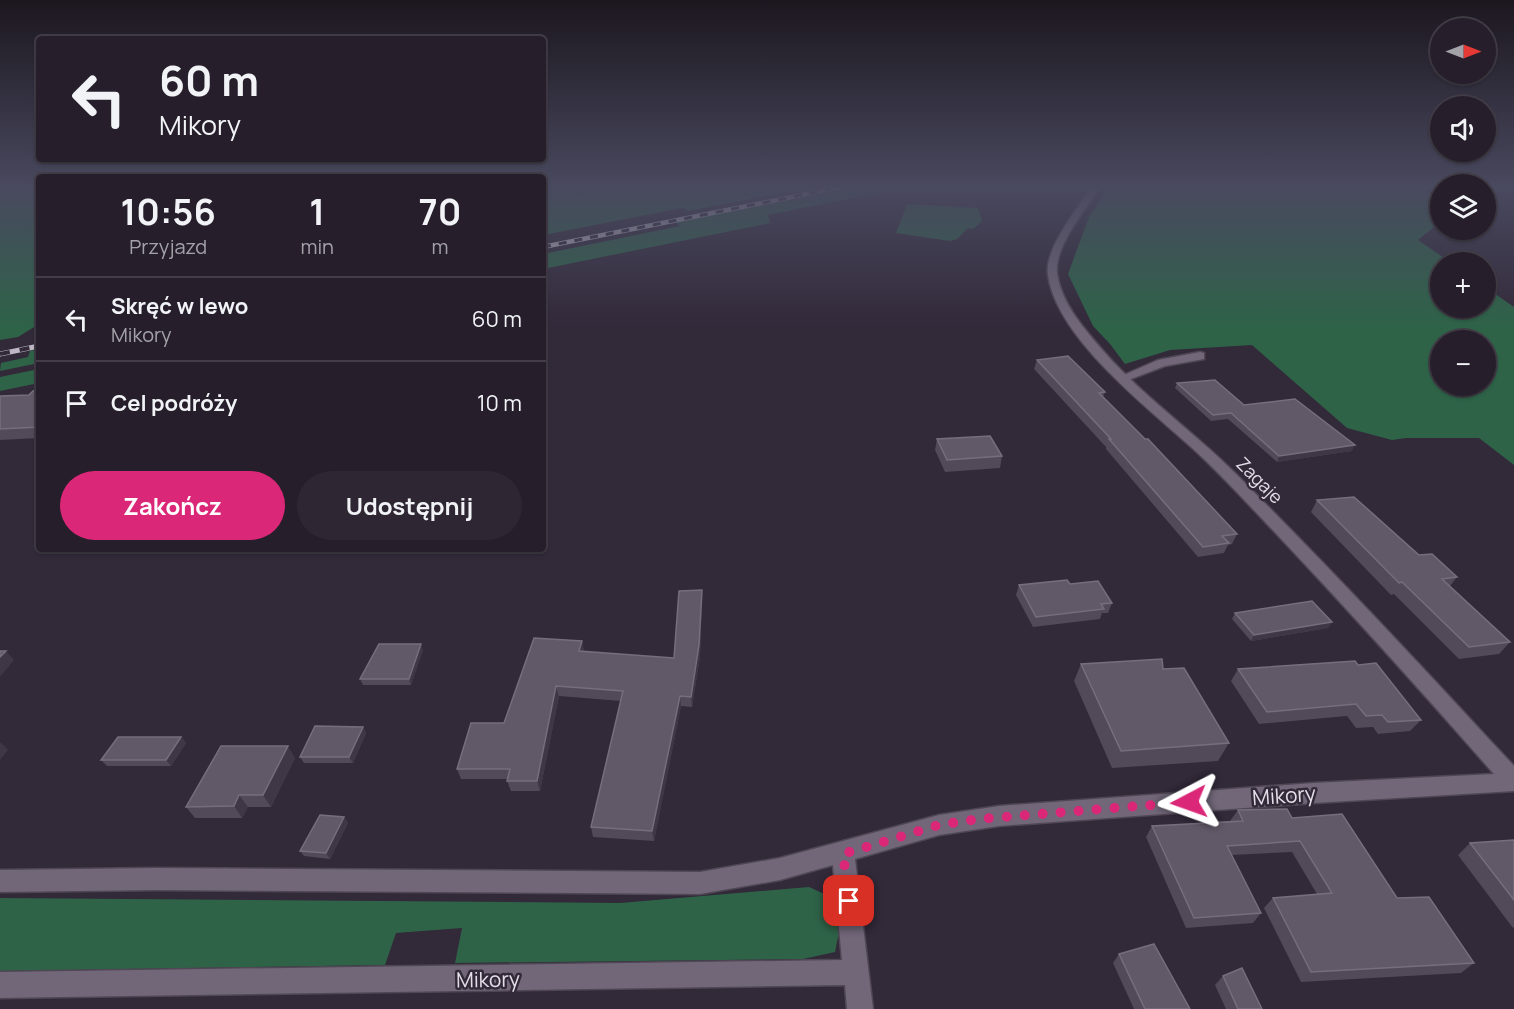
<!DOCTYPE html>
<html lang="pl">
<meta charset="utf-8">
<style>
:root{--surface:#261f2b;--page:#2e2733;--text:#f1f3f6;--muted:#a4a2a9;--line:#423d47;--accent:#db2777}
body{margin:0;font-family:Manrope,sans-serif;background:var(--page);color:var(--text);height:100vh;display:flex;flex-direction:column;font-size:22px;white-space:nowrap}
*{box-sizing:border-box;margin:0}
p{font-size:20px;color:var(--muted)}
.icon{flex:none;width:33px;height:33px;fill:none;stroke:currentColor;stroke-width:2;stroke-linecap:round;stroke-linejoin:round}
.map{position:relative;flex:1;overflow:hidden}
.drawer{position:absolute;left:36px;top:174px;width:510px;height:378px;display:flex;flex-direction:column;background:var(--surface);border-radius:6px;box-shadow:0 2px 4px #0004,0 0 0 2px var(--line)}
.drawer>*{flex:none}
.banner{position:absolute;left:36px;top:36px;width:510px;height:126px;border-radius:6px;box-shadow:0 2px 4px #0004,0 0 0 2px var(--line);background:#261f2b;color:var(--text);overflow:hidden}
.needle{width:39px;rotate:90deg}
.buttons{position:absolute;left:1430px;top:18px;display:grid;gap:12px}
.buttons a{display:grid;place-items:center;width:66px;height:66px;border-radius:50%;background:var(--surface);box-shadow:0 2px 4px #0004,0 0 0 2px var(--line);font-size:30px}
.pin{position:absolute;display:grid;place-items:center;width:51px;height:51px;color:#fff;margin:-26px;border-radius:12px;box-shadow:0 3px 9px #0006}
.me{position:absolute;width:66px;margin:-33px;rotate:266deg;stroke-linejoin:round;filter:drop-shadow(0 0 4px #0008)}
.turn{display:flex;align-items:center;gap:21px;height:126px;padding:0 24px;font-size:27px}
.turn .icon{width:78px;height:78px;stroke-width:2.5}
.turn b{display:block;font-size:42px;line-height:51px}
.eta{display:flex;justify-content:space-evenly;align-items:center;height:102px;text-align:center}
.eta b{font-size:36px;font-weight:700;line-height:42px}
.button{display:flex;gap:12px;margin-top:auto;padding:12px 24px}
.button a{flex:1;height:69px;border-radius:36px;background:var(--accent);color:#fff;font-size:24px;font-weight:700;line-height:69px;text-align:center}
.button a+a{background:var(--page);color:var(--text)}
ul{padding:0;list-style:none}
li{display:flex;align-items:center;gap:18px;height:84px;padding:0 24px;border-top:2px solid var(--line)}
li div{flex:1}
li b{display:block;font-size:22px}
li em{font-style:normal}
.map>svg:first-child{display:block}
</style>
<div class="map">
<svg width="1514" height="1009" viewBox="0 0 1514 1009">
<rect width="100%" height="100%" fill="#322939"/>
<g fill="#2e6348" fill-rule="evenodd">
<polygon points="0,187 39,187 39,324 18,337 0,340"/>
<polygon points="543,187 812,187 688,211 683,208 543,235"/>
<polygon points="858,187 908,187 768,215 770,223 543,269 543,254 680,226 676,222"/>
<path d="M1121,187h282l37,9v26l-22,18 32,22h-10v46h45v-21l29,20v158l-35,-27h-73l-14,2 -45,-12 -95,-83 -82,5 -45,14 -15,-20 -17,-18 -25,-52 21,-57 16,-24zM1485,340v46h-45v-46z"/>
<polygon points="907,204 978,208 982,221 973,229 968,228 957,239 950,241 896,233"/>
<polygon points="39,349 39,363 0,371 1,363 28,357 30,351"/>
<polygon points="39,369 39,383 0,391 0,377"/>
<polygon points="809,887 831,897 840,927 835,952 803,959 455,963 462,928 396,933 385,965 0,971 0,898 620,903"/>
</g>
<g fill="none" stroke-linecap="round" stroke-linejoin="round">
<polygon fill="#001617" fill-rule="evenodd" points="565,187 570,187 581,192 577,193"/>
<defs>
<polygon id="service" points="1200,352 1204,353 1204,359 1165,366 1123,382 1117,378 1158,360"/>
<path id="minor" d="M1092,187l7,2c-14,20 -45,59 -42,84 4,31 29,58 49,81 39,44 88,78 130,120 85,85 168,173 250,262l28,30v25l-200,12 -315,23 -60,9 -84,24 18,150h-26l-2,-24 -845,13v-26l842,-12 -9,-95 -53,15 -80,14 -543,-4 -157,2v-22l157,-2 543,4 80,-14 159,-43 60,-9 315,-23 180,-9c-80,-91 -161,-181 -245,-269 -19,-20 -38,-40 -58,-58 -45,-41 -134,-109 -143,-172 -4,-26 30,-67 44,-88z"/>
</defs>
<use href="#service" stroke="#4f4754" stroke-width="3"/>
<use href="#minor" stroke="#4f4754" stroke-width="3"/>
<use href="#service" fill="#716779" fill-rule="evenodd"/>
<use href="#minor" fill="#716779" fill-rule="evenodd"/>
<defs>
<polyline id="rail-far1" points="543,247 842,187"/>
<polyline id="rail" points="0,354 39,346"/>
</defs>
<use href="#rail-far1" stroke="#bfb8c4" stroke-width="4.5"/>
<use href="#rail" stroke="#bfb8c4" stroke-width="5"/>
<use href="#rail-far1" stroke="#322939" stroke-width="3" stroke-dasharray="8" stroke-linecap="butt"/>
<use href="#rail" stroke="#322939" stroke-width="4" stroke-dasharray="10" stroke-linecap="butt"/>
</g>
<g fill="#524959">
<polygon points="1037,360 1105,392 1103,397 1237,534 1232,544 1228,545 1224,553 1198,557 1106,449 1106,447 1034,369"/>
<polygon points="1177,383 1244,405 1352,451 1277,462 1228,419 1211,421 1175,388"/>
<polygon points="39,390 39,438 0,440 0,396 29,395"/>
<polygon points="937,439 1002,456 1000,468 945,472 935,450"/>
<polygon points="1317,500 1419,555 1457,577 1450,586 1510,642 1499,654 1459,659 1394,594 1391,595 1311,512"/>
<polygon points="1070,584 1112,603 1108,613 1102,613 1100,619 1033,627 1016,595 1019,585"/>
<polygon points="702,590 702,600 700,656 692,707 681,706 654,841 593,837 591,827 621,701 559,696 540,791 511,791 507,781 508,779 461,779 457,769 504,723 582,641 584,652 674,658"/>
<polygon points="1235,613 1332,622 1328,628 1251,641 1232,619"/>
<polygon points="423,650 411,685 363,685 360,679"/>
<polygon points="1081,664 1163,669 1229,743 1218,761 1112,768 1074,681"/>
<polygon points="1358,665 1421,720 1410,731 1378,734 1373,727 1356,728 1347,716 1259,724 1231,681 1238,669"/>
<polygon points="363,727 366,733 353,763 304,763 300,757"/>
<polygon points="181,737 186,743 171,766 107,766 101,760"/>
<polygon points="295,758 271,807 248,807 242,818 195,818 186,807"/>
<polygon points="1238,810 1292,818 1397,898 1474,963 1461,973 1301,982 1264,908 1273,898 1317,894 1292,852 1232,855 1261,913 1253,923 1186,928 1146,837 1152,826 1230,821"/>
<polygon points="344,817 348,823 330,859 304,856 300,851"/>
<polygon points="1514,840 1514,927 1513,928 1458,855 1470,843"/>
<polygon points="1119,954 1190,1009 1134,1009 1113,963"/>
<polygon points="1223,976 1262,1009 1226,1009 1215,985"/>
</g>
<g fill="#3f3646">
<polygon points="1355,445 1352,451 1277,462 1279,456"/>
<polygon points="702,590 702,600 700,656 692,707 691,697"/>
<polygon points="1332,622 1328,628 1251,641 1254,635"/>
<polygon points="582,641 584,651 581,662 579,651"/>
<polygon points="421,644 423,650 411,685 409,679"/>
<polygon points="6,651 14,660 0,677 0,657"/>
<polygon points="556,686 559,696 540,791 537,781"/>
<polygon points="680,696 681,706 654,841 652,831"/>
<polygon points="363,727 366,733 353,763 349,757"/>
<polygon points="181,737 186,743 171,766 166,760"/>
<polygon points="0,742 8,750 0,760"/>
<polygon points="288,746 295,758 271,807 263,795"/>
<polygon points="239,795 248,807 242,818 234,806"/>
<polygon points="344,817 348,823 330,859 326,853"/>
</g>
<g fill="#625968" stroke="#766e7c" stroke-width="1.5">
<polygon points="1068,356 1105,392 1099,393 1145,439 1148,439 1237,534 1222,536 1229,543 1203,547 1109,439 1111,439 1037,360"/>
<polygon points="1215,380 1244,405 1295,399 1355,445 1279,456 1231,413 1213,415 1177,383"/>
<polygon points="39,390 39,427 0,429 0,396 29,395 33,391"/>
<polygon points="990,436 1002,456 947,460 937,439"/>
<polygon points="1354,497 1419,555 1432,554 1457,577 1442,579 1510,642 1469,647 1402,582 1399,583 1317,500"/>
<polygon points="1067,580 1070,584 1098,581 1112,603 1101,604 1104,609 1036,617 1019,585"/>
<polygon points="702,590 699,645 691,697 680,696 652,831 591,827 623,691 556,686 537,781 507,781 510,769 457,769 471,723 504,723 534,638 582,641 579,651 674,658 679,591"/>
<polygon points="1312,601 1332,622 1254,635 1235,613"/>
<polygon points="379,644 421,644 409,679 360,679"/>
<polygon points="0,651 6,651 0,657"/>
<polygon points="1162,659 1163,669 1184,668 1229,743 1121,751 1081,664"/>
<polygon points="1355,661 1358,665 1376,663 1421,720 1388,722 1382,715 1366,716 1356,704 1267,712 1238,669"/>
<polygon points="315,726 363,727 349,757 300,757"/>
<polygon points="118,737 181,737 166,760 101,760"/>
<polygon points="221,746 288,746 263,795 239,795 234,806 186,807"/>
<polygon points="1287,809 1292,818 1342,814 1397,898 1429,897 1474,963 1311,972 1273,898 1332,893 1300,841 1227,846 1261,913 1194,918 1152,826 1243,821 1238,810"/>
<polygon points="320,815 344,817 326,853 300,851"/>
<polygon points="1514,840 1514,900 1470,843"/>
<polygon points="1154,944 1190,1009 1145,1009 1119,954"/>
<polygon points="1242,968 1262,1009 1238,1009 1223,976"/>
</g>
<linearGradient id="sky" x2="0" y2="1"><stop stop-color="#1c171f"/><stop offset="0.57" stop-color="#49495f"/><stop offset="1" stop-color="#49495f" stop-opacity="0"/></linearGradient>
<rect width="1514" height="328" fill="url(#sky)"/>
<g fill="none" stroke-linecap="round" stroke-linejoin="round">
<polyline stroke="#db2777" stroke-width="10" stroke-dasharray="0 18" points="849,901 843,854 939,825 979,819 1189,802"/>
</g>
<g text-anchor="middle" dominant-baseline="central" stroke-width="5" stroke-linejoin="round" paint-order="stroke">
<g font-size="18" fill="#e4dee8" stroke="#322939">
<text transform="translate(1260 480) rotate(45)">Zagaje</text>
</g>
<g font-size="21" fill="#e4dee8" stroke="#322939">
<text transform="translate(1284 795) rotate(-4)">Mikory</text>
<text transform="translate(488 979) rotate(-1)">Mikory</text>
</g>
</g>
</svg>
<div class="buttons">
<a><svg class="needle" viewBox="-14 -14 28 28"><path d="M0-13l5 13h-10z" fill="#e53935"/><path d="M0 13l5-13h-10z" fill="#a4a2a9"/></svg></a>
<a><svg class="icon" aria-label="sound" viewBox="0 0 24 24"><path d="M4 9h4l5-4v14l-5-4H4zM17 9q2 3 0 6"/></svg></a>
<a><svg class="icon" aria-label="layers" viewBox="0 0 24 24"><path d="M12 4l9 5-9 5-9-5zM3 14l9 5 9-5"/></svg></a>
<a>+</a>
<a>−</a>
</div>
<div class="pin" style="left:849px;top:901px;background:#d93025"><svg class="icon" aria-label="arrive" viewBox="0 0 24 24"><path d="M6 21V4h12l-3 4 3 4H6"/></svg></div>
<svg class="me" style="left:1189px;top:802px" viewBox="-20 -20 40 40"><path d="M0-17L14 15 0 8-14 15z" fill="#db2777" stroke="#fff" stroke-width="4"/></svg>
<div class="banner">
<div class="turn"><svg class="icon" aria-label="left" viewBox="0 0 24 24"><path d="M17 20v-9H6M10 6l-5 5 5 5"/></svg><div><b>60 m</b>Mikory</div></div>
</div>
<section class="drawer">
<div class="eta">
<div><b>10:56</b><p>Przyjazd</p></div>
<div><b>1</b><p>min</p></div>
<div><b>70</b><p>m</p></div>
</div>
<ul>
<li><svg class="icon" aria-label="left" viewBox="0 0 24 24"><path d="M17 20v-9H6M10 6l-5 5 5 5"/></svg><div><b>Skręć w lewo</b><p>Mikory</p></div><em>60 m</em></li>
<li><svg class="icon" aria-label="arrive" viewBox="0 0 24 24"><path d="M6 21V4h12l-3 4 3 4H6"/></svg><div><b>Cel podróży</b></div><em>10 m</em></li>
</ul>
<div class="button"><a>Zakończ</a><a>Udostępnij</a></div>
</section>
</div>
